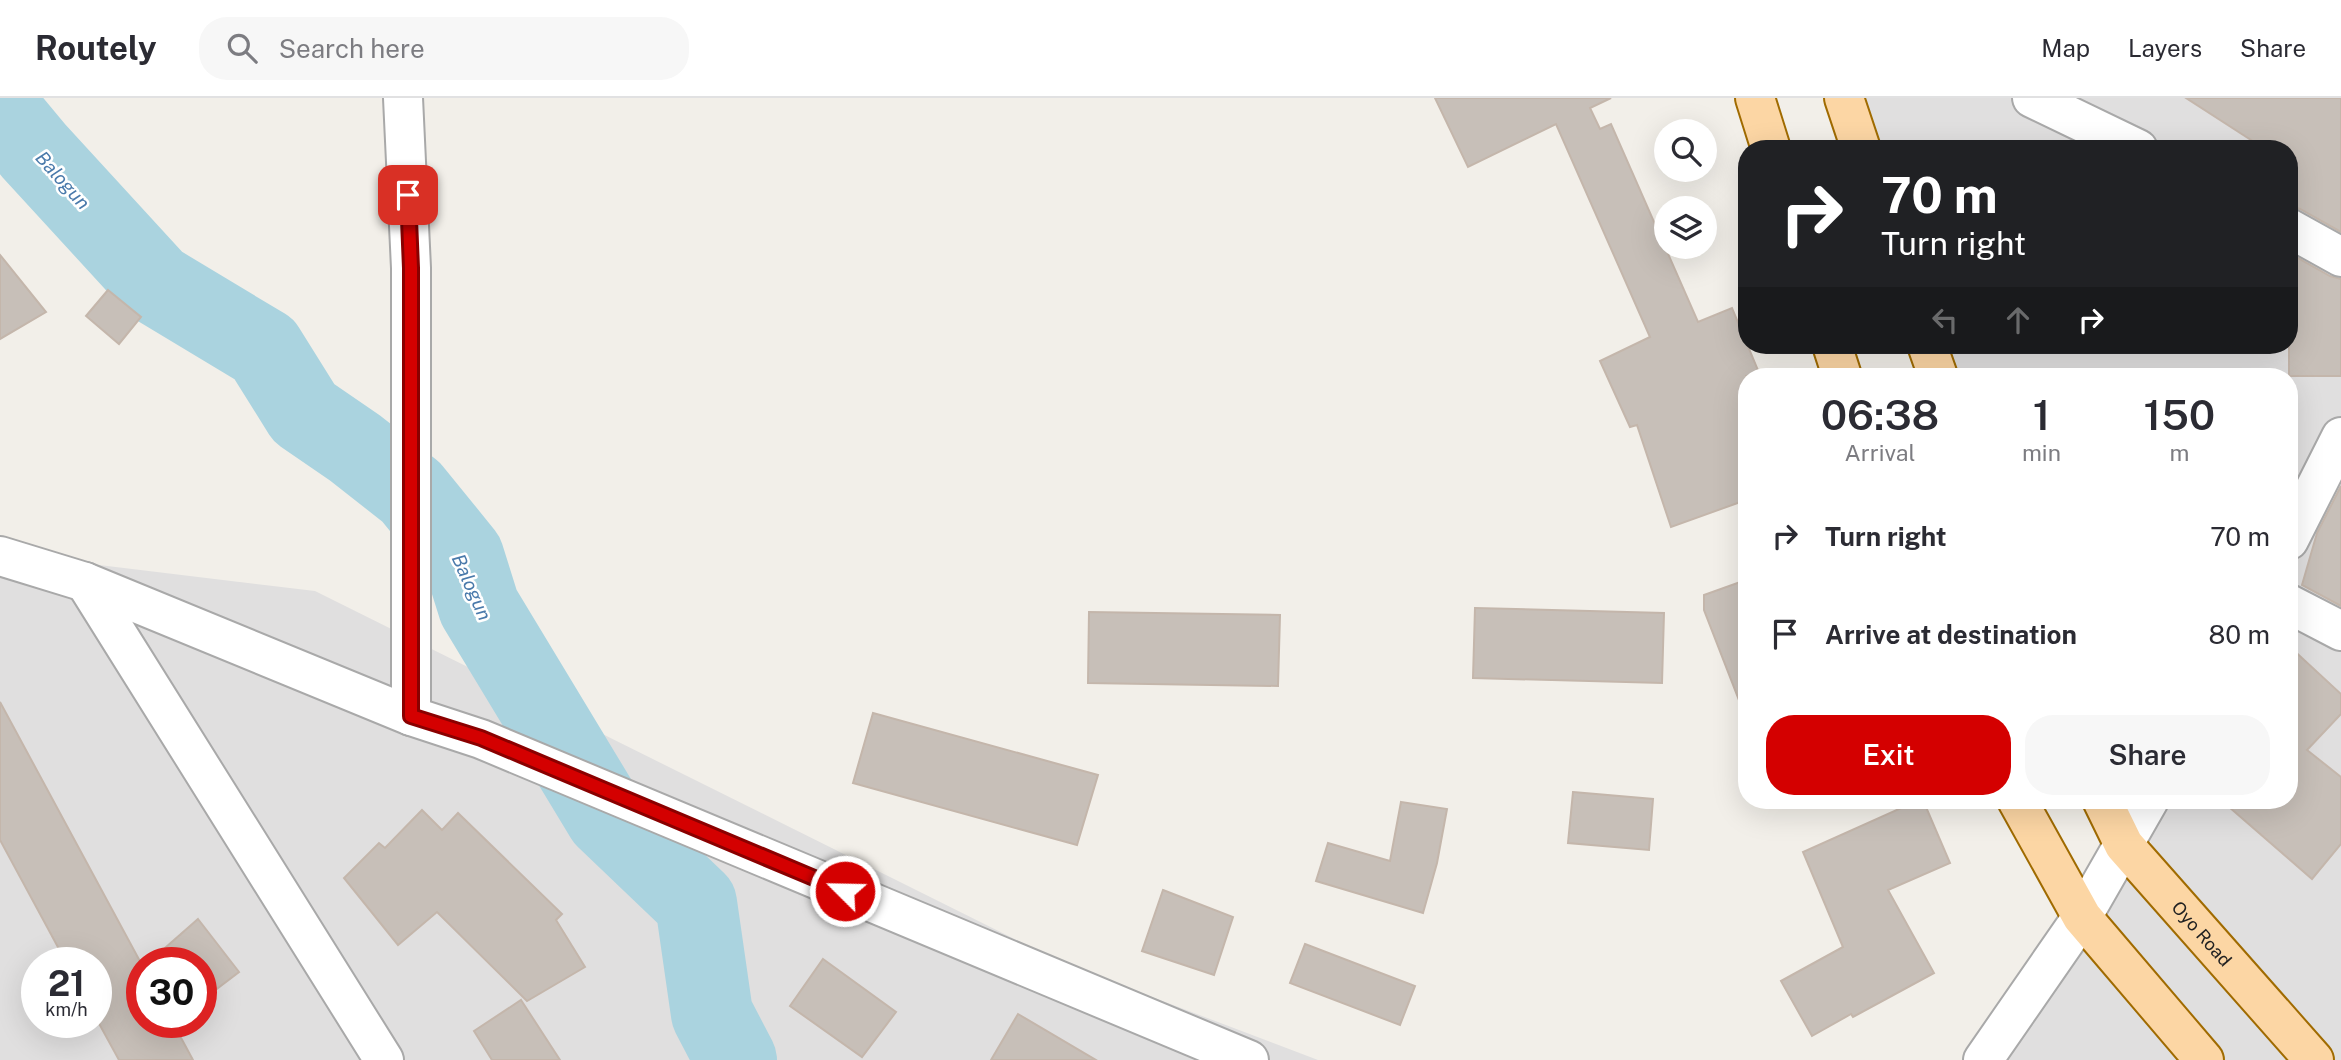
<!DOCTYPE html>
<style>
:root{--surface:#fff;--page:#f7f7f7;--text:#2b2b33;--muted:#7c7c81;--line:#e1e1e2;--accent:#d40000}
body{margin:0;font-family:"Public Sans",sans-serif;background:var(--page);color:var(--text);height:100vh;display:flex;flex-direction:column;font-size:26px;white-space:nowrap}
*{box-sizing:border-box;margin:0}
p{font-size:23px;color:var(--muted)}
.icon{flex:none;width:38px;height:38px;fill:none;stroke:currentColor;stroke-width:2;stroke-linecap:round;stroke-linejoin:round}
.map{position:relative;flex:1;overflow:hidden}
.details{position:absolute;left:1738px;top:270px;width:560px;height:441px;display:flex;flex-direction:column;background:var(--surface);border-radius:28px;box-shadow:0 7px 28px #0002}
.details>*{flex:none}
.guide{position:absolute;left:1738px;top:42px;width:560px;height:214px;border-radius:28px;box-shadow:0 7px 28px #0002;background:#202124;color:#fff;overflow:hidden}
.tools{position:absolute;left:1654px;top:21px;display:grid;gap:14px}
.tools a{display:grid;place-items:center;width:63px;height:63px;border-radius:50%;background:var(--surface);box-shadow:0 7px 28px #0002;font-size:35px}
.speed{position:absolute;left:21px;top:849px;display:flex;gap:14px;font-size:35px;font-weight:700;text-align:center}
.speed>*{display:grid;place-content:center;width:91px;height:91px;border-radius:50%;background:var(--surface);box-shadow:0 7px 28px #0002;line-height:1}
.speed small{font-size:18px;font-weight:400}
.speed .limit{border:10px solid #d22;background:#fff;color:#111}
.pin{position:absolute;display:grid;place-items:center;width:60px;height:60px;color:#fff;margin:-30px;border-radius:14px;box-shadow:0 4px 10px #0006}
.me{position:absolute;width:77px;margin:-38px;rotate:293deg;stroke-linejoin:round;filter:drop-shadow(0 0 5px #0008)}
.turn{display:flex;align-items:center;gap:24px;height:147px;padding:0 28px;font-size:32px}
.turn .icon{width:91px;height:91px;stroke-width:2.5}
.turn b{display:block;font-size:49px;line-height:60px}
.lanes{display:flex;align-items:center;height:66px;padding:0 28px;background:#0003;justify-content:center;gap:35px;direction:ltr}
.lanes .off{opacity:.35}
.eta{display:flex;justify-content:space-evenly;align-items:center;height:119px;text-align:center}
.eta b{font-size:42px;font-weight:600;line-height:49px}
.action{display:flex;gap:14px;margin-top:auto;padding:14px 28px}
.action a{flex:1;height:80px;border-radius:28px;background:var(--accent);color:#fff;font-size:28px;font-weight:600;line-height:80px;text-align:center}
.action a+a{background:var(--page);color:var(--text)}
ul{padding:0;list-style:none}
li{display:flex;align-items:center;gap:21px;height:98px;padding:0 28px}
li div{flex:1}
li b{display:block;font-size:26px}
li em{font-style:normal}
header{display:flex;align-items:center;gap:42px;box-sizing:border-box;height:98px;padding:0 35px;background:var(--surface);border-bottom:2px solid var(--line)}
header strong{font-size:33px}
nav{display:flex;gap:38px;margin-inline-start:auto;font-size:24px}
.search{width:490px;height:63px;background:var(--page);display:flex;align-items:center;gap:18px;box-sizing:border-box;padding:0 24px;border-radius:28px;color:var(--muted);font-size:26px}
.map>svg:first-child{display:block}
</style>
<header>
<strong>Routely</strong>
<div class="search"><svg class="icon" aria-label="search" viewBox="0 0 24 24"><circle cx="10" cy="10" r="6"/><path d="M15 15l6 6"/></svg>Search here</div>
<nav><a>Map</a><a>Layers</a><a>Share</a></nav>
</header>
<div class="map">
<svg width="2341" height="962" viewBox="0 0 2341 962">
<rect width="100%" height="100%" fill="#f2efe9"/>
<g fill="#e0dfdf" fill-rule="evenodd">
<polygon points="1860,0 2341,0 2341,962 1979,962 2085,840 2152,747 2132,702 2289,702 2289,278 1951,278 1940,247 2289,247 2289,51 1877,51"/>
<path d="M0,455l315,38 750,373 253,96h-1318zM37,864h59v60h-59zM142,864h59v60h-59z"/>
</g>
<g fill="none" stroke-linecap="round" stroke-linejoin="round">
<polyline stroke="#aad3df" stroke-width="82" points="0,12 34,53 156,186 264,251 304,315 355,350 411,394 463,458 479,509 606,719 696,805 712,916 736,962"/>
</g>
<g fill="#c7bfb8" stroke="#c4b6ab" stroke-width="2">
<polygon points="1435,0 1611,0 1590,10 1600,31 1611,26 1698,224 1732,210 1760,277 1746,278 1746,402 1671,429 1637,327 1630,329 1600,263 1650,239 1556,26 1468,69"/>
<polygon points="2186,0 2341,0 2341,134 2300,111 2289,108 2289,51 2265,51"/>
<polygon points="2289,155 2330,178 2341,181 2341,278 2289,278"/>
<polygon points="0,157 46,214 0,241"/>
<polygon points="108,192 141,219 119,246 86,218"/>
<polygon points="2341,388 2341,508 2302,487 2317,435"/>
<polygon points="1746,482 1746,614 1744,615 1704,512 1704,497"/>
<polygon points="1475,510 1664,515 1662,585 1473,580"/>
<polygon points="1089,514 1280,517 1278,588 1088,585"/>
<polygon points="2289,548 2341,596 2341,616 2307,652 2341,679 2341,746 2312,781 2221,702 2289,702"/>
<polygon points="0,604 142,867 142,924 175,924 173,925 193,962 119,962 96,920 96,864 66,864 0,742"/>
<polygon points="873,615 1098,677 1077,747 853,685"/>
<polygon points="1573,694 1653,701 1649,752 1568,745"/>
<polygon points="1919,702 1923,702 1950,765 1888,792 1934,875 1853,919 1851,916 1812,938 1781,883 1843,849 1803,754"/>
<polygon points="1401,704 1447,711 1437,765 1423,815 1316,783 1328,745 1390,763"/>
<polygon points="422,712 442,732 458,715 562,816 556,822 585,869 527,903 437,814 398,847 344,780 379,745 385,750"/>
<polygon points="1163,792 1233,819 1214,877 1142,853"/>
<polygon points="198,821 239,874 201,903 201,864 149,864"/>
<polygon points="1305,846 1415,888 1400,927 1290,885"/>
<polygon points="823,861 896,914 862,959 790,908"/>
<polygon points="521,902 560,962 492,962 474,933"/>
<polygon points="1018,916 1096,962 991,962"/>
</g>
<g fill="none" stroke-linecap="round" stroke-linejoin="round">
<defs>
<g id="minor">
<polyline points="403,0 411,170 411,618"/>
<polyline points="2032,0 2138,51"/>
<polyline points="2289,130 2341,159"/>
<polyline points="2289,442 2341,339"/>
<polyline points="0,458 85,484 411,618 481,641 1249,962"/>
<polyline points="85,484 384,962"/>
<polyline points="2289,506 2341,533"/>
<polyline points="1983,962 2082,819 2149,702"/>
</g>
<g id="primary">
<polyline points="1755,0 1771,51"/>
<polyline points="1844,0 1861,51"/>
<polyline points="1832,247 1842,278"/>
<polyline points="1927,247 1938,278"/>
<polyline points="2017,702 2082,819 2204,962"/>
<path id="s1" d="M2102,702l22,45 190,215"/>
</g>
</defs>
<use href="#minor" stroke="#a9a9a9" stroke-width="42"/>
<use href="#primary" stroke="#a06b00" stroke-width="42"/>
<use href="#minor" stroke="#fff" stroke-width="38"/>
<use href="#primary" stroke="#fcd6a4" stroke-width="38"/>
</g>
<g fill="none" stroke-linecap="round" stroke-linejoin="round">
<defs>
<polyline id="route" points="408,97 411,170 411,618 481,640 845,793"/>
</defs>
<use href="#route" stroke="#8a0000" stroke-width="18"/>
<use href="#route" stroke="#d40000" stroke-width="12"/>
</g>
<g text-anchor="middle" dominant-baseline="central" stroke-width="5" stroke-linejoin="round" paint-order="stroke">
<g font-size="18" fill="#222" stroke="#fff">
<text stroke="none"><textPath href="#s1" startOffset="168">Oyo Road</textPath></text>
</g>
<g font-size="19" font-style="italic" fill="#4a7aab" stroke="#fff">
<text transform="translate(63 82) rotate(48)">Balogun</text>
<text transform="translate(472 489) rotate(66)">Balogun</text>
</g>
</g>
</svg>
<div class="tools">
<a><svg class="icon" aria-label="search" viewBox="0 0 24 24"><circle cx="10" cy="10" r="6"/><path d="M15 15l6 6"/></svg></a>
<a><svg class="icon" aria-label="layers" viewBox="0 0 24 24"><path d="M12 4l9 5-9 5-9-5zM3 14l9 5 9-5"/></svg></a>
</div>
<div class="speed"><div>21<small>km/h</small></div><div class="limit">30</div></div>
<div class="pin" style="left:408px;top:97px;background:#d93025"><svg class="icon" aria-label="arrive" viewBox="0 0 24 24"><path d="M6 21V4h12l-3 4 3 4H6"/></svg></div>
<svg class="me" style="left:845px;top:793px" viewBox="-20 -20 40 40"><circle r="17" fill="#d40000" stroke="#fff" stroke-width="3"/><path d="M0-11L8 9 0 5-8 9z" fill="#fff"/></svg>
<div class="guide">
<div class="turn"><svg class="icon" aria-label="right" viewBox="0 0 24 24"><path d="M7 20v-9h11M14 6l5 5-5 5"/></svg><div><b>70 m</b>Turn right</div></div>
<div class="lanes"><svg class="icon off" aria-label="left" viewBox="0 0 24 24"><path d="M17 20v-9H6M10 6l-5 5 5 5"/></svg><svg class="icon off" aria-label="ahead" viewBox="0 0 24 24"><path d="M12 20V5M6 11l6-6 6 6"/></svg><svg class="icon" aria-label="right" viewBox="0 0 24 24"><path d="M7 20v-9h11M14 6l5 5-5 5"/></svg></div>
</div>
<section class="details">
<div class="eta">
<div><b>06:38</b><p>Arrival</p></div>
<div><b>1</b><p>min</p></div>
<div><b>150</b><p>m</p></div>
</div>
<ul>
<li><svg class="icon" aria-label="right" viewBox="0 0 24 24"><path d="M7 20v-9h11M14 6l5 5-5 5"/></svg><div><b>Turn right</b></div><em>70 m</em></li>
<li><svg class="icon" aria-label="arrive" viewBox="0 0 24 24"><path d="M6 21V4h12l-3 4 3 4H6"/></svg><div><b>Arrive at destination</b></div><em>80 m</em></li>
</ul>
<div class="action"><a>Exit</a><a>Share</a></div>
</section>
</div>
